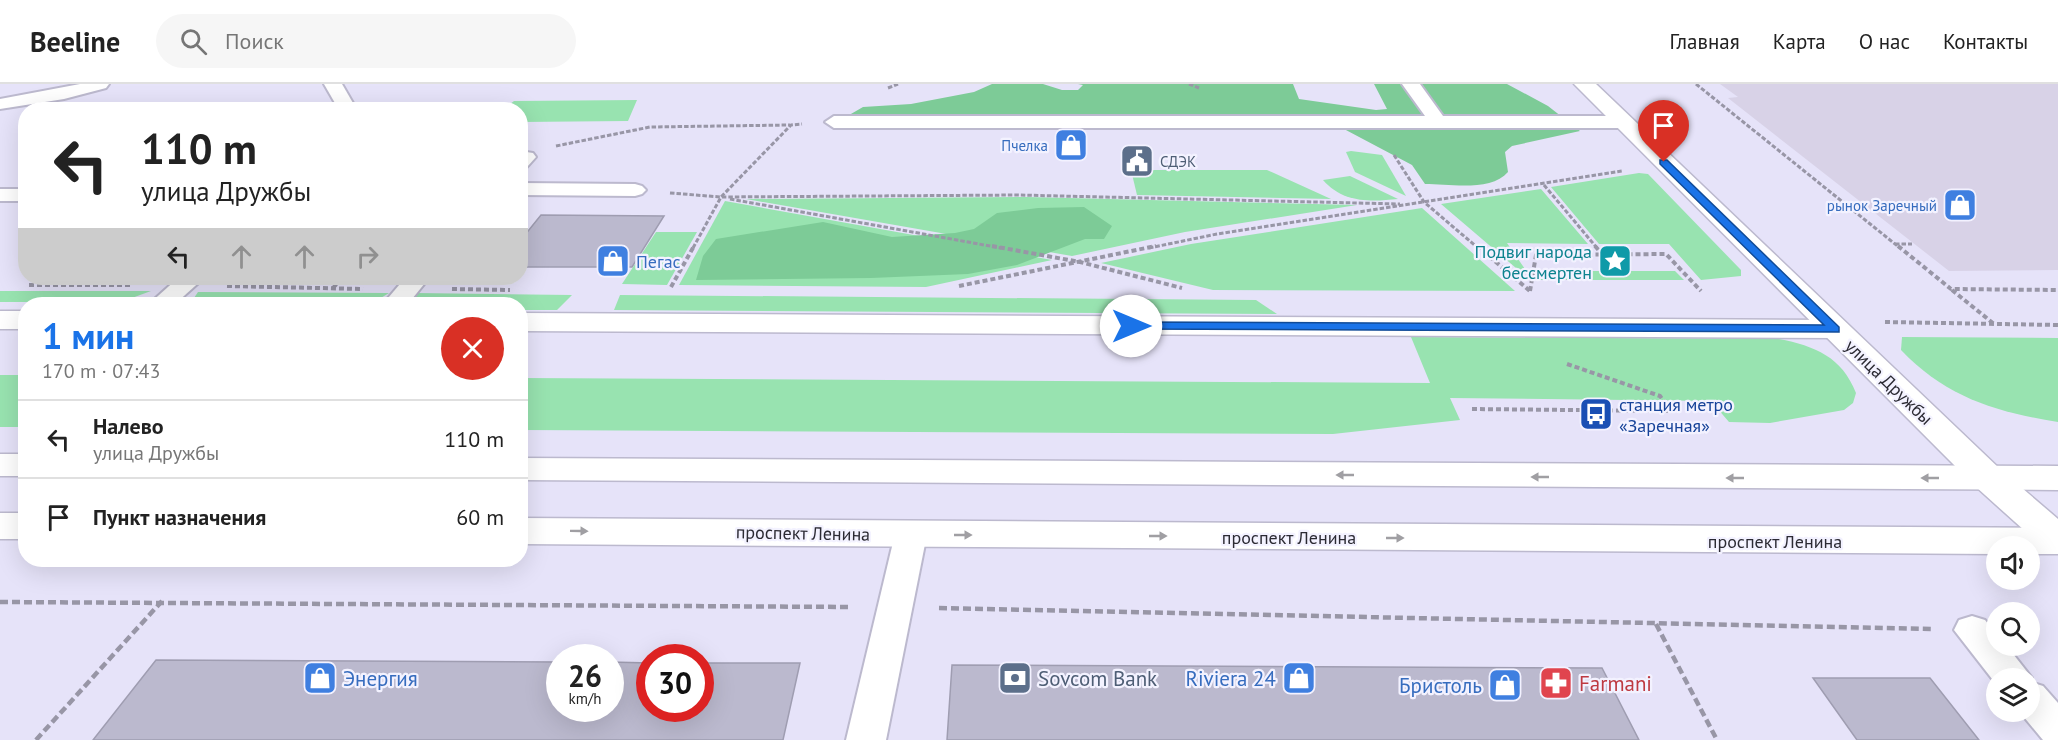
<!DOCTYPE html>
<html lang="ru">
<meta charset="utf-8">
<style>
:root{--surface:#fff;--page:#f6f6f6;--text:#222;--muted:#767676;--line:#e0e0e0;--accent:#1a73e8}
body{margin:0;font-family:"PT Sans",sans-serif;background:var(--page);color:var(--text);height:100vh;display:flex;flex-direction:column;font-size:22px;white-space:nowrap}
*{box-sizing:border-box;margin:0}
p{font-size:20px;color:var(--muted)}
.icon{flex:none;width:33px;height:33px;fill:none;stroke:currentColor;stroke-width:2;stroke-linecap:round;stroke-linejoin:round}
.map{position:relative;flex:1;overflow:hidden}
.panel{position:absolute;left:18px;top:213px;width:510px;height:270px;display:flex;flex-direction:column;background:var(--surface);border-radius:24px;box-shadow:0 6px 24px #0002}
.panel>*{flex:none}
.banner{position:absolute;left:18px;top:18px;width:510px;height:183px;border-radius:24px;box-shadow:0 6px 24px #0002;background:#fff;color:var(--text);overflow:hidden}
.tools{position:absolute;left:1986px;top:452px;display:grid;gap:12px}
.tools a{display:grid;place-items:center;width:54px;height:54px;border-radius:50%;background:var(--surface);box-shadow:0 6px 24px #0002;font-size:30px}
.speed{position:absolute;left:546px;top:560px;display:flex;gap:12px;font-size:30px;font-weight:700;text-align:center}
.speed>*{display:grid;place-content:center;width:78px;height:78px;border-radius:50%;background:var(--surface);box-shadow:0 6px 24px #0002;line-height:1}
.speed small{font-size:15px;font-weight:400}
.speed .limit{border:9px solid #d22;background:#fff;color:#111}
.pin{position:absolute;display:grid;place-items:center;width:51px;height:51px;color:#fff;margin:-62px -26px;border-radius:50% 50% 50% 0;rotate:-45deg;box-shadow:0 0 6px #0007}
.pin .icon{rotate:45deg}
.me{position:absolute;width:66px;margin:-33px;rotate:90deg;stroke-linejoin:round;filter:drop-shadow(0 0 4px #0008)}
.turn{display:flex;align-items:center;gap:21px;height:126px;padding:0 24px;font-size:27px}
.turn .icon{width:78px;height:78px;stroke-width:2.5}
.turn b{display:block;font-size:42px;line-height:51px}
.lanes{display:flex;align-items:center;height:57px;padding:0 24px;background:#0003;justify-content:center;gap:30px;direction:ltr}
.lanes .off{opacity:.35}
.round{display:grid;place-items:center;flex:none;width:63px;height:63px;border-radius:32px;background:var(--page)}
.overview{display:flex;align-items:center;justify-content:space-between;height:102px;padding:0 24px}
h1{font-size:36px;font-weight:800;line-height:45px;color:var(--accent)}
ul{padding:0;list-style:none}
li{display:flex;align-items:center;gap:18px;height:78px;padding:0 24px;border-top:2px solid var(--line)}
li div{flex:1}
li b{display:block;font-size:22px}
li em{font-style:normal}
header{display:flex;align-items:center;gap:36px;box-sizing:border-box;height:84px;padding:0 30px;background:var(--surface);border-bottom:2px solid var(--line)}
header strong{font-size:28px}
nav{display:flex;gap:33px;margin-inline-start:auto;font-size:21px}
.search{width:420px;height:54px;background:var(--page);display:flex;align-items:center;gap:15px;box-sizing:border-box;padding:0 21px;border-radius:33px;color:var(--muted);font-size:22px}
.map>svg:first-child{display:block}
</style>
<header>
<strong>Beeline</strong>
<div class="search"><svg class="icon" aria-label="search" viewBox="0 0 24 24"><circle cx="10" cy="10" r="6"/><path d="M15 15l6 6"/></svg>Поиск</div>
<nav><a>Главная</a><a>Карта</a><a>О нас</a><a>Контакты</a></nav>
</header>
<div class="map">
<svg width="2058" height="656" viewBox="0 0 2058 656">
<rect width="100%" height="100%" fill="#e6e3f9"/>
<polygon fill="#d8d2e7" points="1720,0 2058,0 2058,186 1949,187 1728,14 1738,13"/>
<g fill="#98e3b0">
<polygon points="637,16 628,37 521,38 520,26 504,25 514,17"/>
<polygon points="1351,67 1382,71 1406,112 1355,88 1346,68"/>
<polygon points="1131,86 1267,86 1331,115 1137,111"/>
<polygon points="1639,89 1648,90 1741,186 1741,192 1701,196 1669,160 1599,160 1551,103"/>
<path d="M1350,92l48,23c-28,3 -55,4 -75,-19z"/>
<polygon points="1541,105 1588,160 1507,159 1527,188 1523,190 1441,120"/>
<polygon points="1027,113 1357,121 1185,148 1072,172 746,115"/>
<polygon points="725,117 1052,176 926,203 679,201"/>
<polygon points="1422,124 1515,207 1213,206 1101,179 1191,160"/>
<polygon points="656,148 697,148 667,201 622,200"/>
<polygon points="1538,187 1675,187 1684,196 1536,196"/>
<polygon points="216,194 335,194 331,198 212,197"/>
<polygon points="0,207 151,207 121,218 0,218"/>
<polygon points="198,208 389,209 371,220 197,220 194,214"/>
<polygon points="416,209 572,211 557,226 521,226 520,220 414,220 412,217"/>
<polygon points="620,211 1256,216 1277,230 614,226"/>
<path d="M1411,253l368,2c36,7 63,18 77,54l-3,10 -9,7 -74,13 -41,-1 -18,-21 -261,-3 10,22 -127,14 -812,-4v-52l909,5z"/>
<path d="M1902,253l156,1v84c-63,-10 -112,-25 -157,-72z"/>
<rect x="0" y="291" width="25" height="52"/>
</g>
<g fill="#7dcb97">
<path d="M992,0h51l19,6h16l5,-5 -5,-1h215l6,15 77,11 11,-1 -13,-25h133l41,22 32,25 -68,15 -7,6 3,20c-17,20 -58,12 -83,12l-13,-19 -85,-45 -483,-2 19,-11 48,-3 63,-12z"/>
<polygon points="1084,123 1112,142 1104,155 1085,155 1017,181 968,190 871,194 696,196 703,172 716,155 823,138 892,153 955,149 974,145 997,129 1038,124"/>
</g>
<g fill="#bbb9ce" stroke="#9f9db1" stroke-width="1.5">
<polygon points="541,131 664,132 632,183 520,183 520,157"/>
<polygon points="156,576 560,578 560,624 610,624 610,578 650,579 650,624 700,624 700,579 800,579 783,656 93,656"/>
<polygon points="952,581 1602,584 1639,656 947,656"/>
<polygon points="1813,594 1930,594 1979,656 1857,656"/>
</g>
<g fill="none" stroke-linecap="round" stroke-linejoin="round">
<defs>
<g id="service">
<polygon points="80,0 109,0 106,4 64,15 0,25 0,15"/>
<polygon points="324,0 342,0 357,26 339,26"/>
<polygon points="1402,0 1420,0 1443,32 1623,32 1632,38 1623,44 834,44 825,38 834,32 1425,32"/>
<polygon points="520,67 533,69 536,73 527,83 520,85"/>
<polygon points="520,99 635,100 642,102 646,106 642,110 635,112 520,111"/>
<rect x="0" y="105" width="26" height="12"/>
<polygon points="178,194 204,194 175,220 149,220"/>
<polygon points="405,194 429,194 408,220 383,220"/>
<polygon points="911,439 923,442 927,450 886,656 846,656 895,450 899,442"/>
<polygon points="1972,532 1985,536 1996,550 1996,561 2006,561 2032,594 2030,598 2043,602 2058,619 2058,656 2043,656 2019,627 2030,627 2030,594 1996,594 1996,600 1954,546 1959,536"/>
</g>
<g id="minor">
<rect x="0" y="227" width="26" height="18"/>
<polygon points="520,229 1835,236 1846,239 1850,245 1846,251 1835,254 520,247"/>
</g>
<polygon id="tertiary" points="1574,0 1596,0 2001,386 2058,435 2058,469 2045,465 1975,402"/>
<g id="primary">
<rect x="0" y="370" width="26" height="22"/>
<polygon points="520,374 2058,382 2058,406 520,396"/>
<rect x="0" y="429" width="26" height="26"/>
<polygon points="520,434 2058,444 2058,470 2030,470 2030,462 1996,462 1996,470 520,460"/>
</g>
</defs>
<use href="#service" stroke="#bcb9ce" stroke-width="4"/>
<use href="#minor" stroke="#bcb9ce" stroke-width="3"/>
<use href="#tertiary" stroke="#bcb9ce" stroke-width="3"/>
<use href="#primary" stroke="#bcb9ce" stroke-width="3"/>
<g stroke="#9896a6" stroke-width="3" stroke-dasharray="4.5 2" stroke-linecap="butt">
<polyline points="1189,0 1199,4"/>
<polyline points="1696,0 1900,164"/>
<polyline points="888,4 898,0"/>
<polyline points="556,62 650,43 790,41"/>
<polyline points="1394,71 1424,118 1478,164"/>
<polyline points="1544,101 1597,164"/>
<polyline points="670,109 721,113 1018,111 1400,120"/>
<polyline points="730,115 1001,164"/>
<polyline points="1895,160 1912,160"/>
<polyline points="693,164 721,113 791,41 802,40"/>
<polyline points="1149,164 1217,150 1622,87"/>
</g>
<g stroke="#9896a6" stroke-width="4" stroke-dasharray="5 3" stroke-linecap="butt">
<polyline points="992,162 1080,178 1182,204"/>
<polyline points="1477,162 1530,207"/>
<polyline points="1595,162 1602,170"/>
<polyline points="1898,162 1951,205 2058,206"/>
<polyline points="29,201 132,201"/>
<polyline points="227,202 363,205"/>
<polyline points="959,202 1156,162"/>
<polyline points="671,203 694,162"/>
<polyline points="333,204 342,194"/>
<polyline points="452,205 510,206"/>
<polyline points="1952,206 1994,240"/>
<polyline points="1530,207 1536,171 1666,170 1701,207"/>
<polyline points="1885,238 2058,241"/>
<polyline points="1567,280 1660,312 1671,327"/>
<polyline points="1472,325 1671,327"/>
</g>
<g stroke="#9896a6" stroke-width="4.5" stroke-dasharray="8 4" stroke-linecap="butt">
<polyline points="0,518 850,523"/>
<polyline points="939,524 1933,545"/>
<polyline points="1656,540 1717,656"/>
<polyline points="36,656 162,517"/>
</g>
<use href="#service" fill="#fff" fill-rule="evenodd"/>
<use href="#minor" fill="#fff" fill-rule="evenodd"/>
<use href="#tertiary" fill="#fff" fill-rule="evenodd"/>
<use href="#primary" fill="#fff" fill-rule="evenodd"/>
</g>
<defs><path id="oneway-solid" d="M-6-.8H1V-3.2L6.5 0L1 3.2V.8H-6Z" transform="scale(1.5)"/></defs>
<g fill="#a09fa3">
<use href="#oneway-solid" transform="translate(1345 391) rotate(-180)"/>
<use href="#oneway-solid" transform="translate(1540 393) rotate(-180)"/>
<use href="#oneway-solid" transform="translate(1735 394) rotate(-180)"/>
<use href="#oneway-solid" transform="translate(1930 394) rotate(-180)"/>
<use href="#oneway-solid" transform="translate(579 447) rotate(1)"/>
<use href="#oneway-solid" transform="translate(963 451)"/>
<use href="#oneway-solid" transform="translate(1158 452)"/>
<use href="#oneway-solid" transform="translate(1395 454)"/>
</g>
<polygon fill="#1a73e8" stroke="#114b97" stroke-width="1.5" points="1660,76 1667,76 1839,243 1839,248 1131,245 1125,242 1131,238 1824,241 1660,80"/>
<defs>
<symbol id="shop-square" viewBox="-11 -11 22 22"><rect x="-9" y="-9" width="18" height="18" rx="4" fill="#3f7fe0" stroke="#f3f2ff"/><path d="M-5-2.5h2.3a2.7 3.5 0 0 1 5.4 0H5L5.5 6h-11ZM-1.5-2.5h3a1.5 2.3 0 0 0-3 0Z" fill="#fff"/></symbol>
<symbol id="civic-square" viewBox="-11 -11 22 22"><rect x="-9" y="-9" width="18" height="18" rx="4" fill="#5c6f8a" stroke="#f3f2ff"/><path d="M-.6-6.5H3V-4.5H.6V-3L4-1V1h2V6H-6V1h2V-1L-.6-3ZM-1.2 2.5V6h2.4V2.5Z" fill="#fff"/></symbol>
<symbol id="sight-square" viewBox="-11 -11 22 22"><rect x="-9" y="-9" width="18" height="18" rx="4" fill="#0f9aa8" stroke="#f3f2ff"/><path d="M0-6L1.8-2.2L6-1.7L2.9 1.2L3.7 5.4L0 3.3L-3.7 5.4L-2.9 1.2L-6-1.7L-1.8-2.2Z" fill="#fff"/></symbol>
<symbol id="bus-square" viewBox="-11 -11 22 22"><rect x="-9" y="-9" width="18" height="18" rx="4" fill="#1a4fb4" stroke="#f3f2ff"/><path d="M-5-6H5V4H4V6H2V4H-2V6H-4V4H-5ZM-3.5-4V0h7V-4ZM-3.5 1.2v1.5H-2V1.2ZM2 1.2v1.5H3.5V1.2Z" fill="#fff"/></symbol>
<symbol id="bank-square" viewBox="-11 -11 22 22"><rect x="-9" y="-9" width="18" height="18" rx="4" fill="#5c6f8a" stroke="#f3f2ff"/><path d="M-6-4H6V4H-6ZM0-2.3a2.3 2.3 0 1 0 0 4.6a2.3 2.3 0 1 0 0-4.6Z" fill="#fff"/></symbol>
<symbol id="pharmacy-square" viewBox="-11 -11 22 22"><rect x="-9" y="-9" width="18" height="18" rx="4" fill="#e0444e" stroke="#f3f2ff"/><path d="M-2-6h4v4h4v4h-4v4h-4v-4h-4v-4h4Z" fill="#fff"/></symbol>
</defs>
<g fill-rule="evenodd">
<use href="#shop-square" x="1052" y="42" width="38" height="38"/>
<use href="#civic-square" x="1118" y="58" width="38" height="38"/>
<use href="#shop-square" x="1941" y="102" width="38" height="38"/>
<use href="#shop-square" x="594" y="158" width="38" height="38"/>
<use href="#sight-square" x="1596" y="158" width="38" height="38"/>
<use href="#bus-square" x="1577" y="311" width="38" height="38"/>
<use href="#shop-square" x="301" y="575" width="38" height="38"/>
<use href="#bank-square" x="996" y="575" width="38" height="38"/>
<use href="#shop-square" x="1280" y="575" width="38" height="38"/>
<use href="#pharmacy-square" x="1537" y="580" width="38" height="38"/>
<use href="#shop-square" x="1486" y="582" width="38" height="38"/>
</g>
<g text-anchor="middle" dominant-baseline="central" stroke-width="4.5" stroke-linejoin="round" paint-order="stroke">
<g font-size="15" fill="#366cbe" stroke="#f3f2ff" text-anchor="end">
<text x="1048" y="61">Пчелка</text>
<text x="1937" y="121">рынок Заречный</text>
</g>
<g font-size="15" fill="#4e5e75" stroke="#f3f2ff" text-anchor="start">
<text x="1160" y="77">СДЭК</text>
</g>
<g font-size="18" fill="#0d838f" stroke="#f3f2ff" text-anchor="end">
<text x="1592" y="167">Подвиг народа<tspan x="1592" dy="21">бессмертен</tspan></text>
</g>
<g font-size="18" fill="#366cbe" stroke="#f3f2ff" text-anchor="start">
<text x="636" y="177">Пегас</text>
</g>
<g font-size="18" fill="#2b2a33" stroke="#f3f2ff">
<text transform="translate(1889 298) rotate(44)">улица Дружбы</text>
<text transform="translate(803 449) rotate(1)">проспект Ленина</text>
<text x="1289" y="453">проспект Ленина</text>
<text x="1775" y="457">проспект Ленина</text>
</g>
<g font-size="18" fill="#164399" stroke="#f3f2ff" text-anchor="start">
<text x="1619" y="320">станция метро<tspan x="1619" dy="21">«Заречная»</tspan></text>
</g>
<g font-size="21" fill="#366cbe" stroke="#f3f2ff" text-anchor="end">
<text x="343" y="594" text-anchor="start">Энергия</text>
<text x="1276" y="594">Riviera 24</text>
<text x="1482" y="601">Бристоль</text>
</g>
<g font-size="21" fill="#4e5e75" stroke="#f3f2ff" text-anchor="start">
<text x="1038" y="594">Sovcom Bank</text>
</g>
<g font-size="21" fill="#be3a42" stroke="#f3f2ff" text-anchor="start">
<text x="1579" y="599">Farmani</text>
</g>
</g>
</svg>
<div class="tools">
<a><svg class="icon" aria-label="sound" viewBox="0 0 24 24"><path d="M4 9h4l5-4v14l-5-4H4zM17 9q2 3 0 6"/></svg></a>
<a><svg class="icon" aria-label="search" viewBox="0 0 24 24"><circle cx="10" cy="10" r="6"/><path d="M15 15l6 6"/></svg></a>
<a><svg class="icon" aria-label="layers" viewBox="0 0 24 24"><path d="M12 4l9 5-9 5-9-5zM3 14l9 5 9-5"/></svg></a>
</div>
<div class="speed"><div>26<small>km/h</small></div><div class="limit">30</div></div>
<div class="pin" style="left:1664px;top:78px;background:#d93025"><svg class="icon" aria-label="arrive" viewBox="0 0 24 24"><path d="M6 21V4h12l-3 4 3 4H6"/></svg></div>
<svg class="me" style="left:1131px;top:242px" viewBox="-20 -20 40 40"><circle r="19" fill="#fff"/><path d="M0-13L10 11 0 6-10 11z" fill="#1a73e8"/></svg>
<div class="banner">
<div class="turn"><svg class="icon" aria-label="left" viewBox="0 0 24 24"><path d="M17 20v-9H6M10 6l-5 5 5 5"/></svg><div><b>110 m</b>улица Дружбы</div></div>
<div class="lanes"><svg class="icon" aria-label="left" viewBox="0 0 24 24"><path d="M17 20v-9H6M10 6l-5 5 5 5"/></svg><svg class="icon off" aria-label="ahead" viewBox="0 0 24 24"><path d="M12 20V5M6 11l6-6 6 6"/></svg><svg class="icon off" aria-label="ahead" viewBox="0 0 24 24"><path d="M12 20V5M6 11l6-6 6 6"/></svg><svg class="icon off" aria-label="right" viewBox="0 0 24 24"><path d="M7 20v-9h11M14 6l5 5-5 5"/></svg></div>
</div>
<section class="panel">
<div class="overview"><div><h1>1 мин</h1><p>170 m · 07:43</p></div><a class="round" style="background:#d93025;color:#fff"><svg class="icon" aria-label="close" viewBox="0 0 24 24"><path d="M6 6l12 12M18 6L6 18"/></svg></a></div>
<ul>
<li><svg class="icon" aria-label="left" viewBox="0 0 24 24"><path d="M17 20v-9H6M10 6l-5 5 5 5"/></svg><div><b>Налево</b><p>улица Дружбы</p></div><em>110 m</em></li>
<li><svg class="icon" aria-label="arrive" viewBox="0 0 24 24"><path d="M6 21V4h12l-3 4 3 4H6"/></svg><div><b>Пункт назначения</b></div><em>60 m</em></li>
</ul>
</section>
</div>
